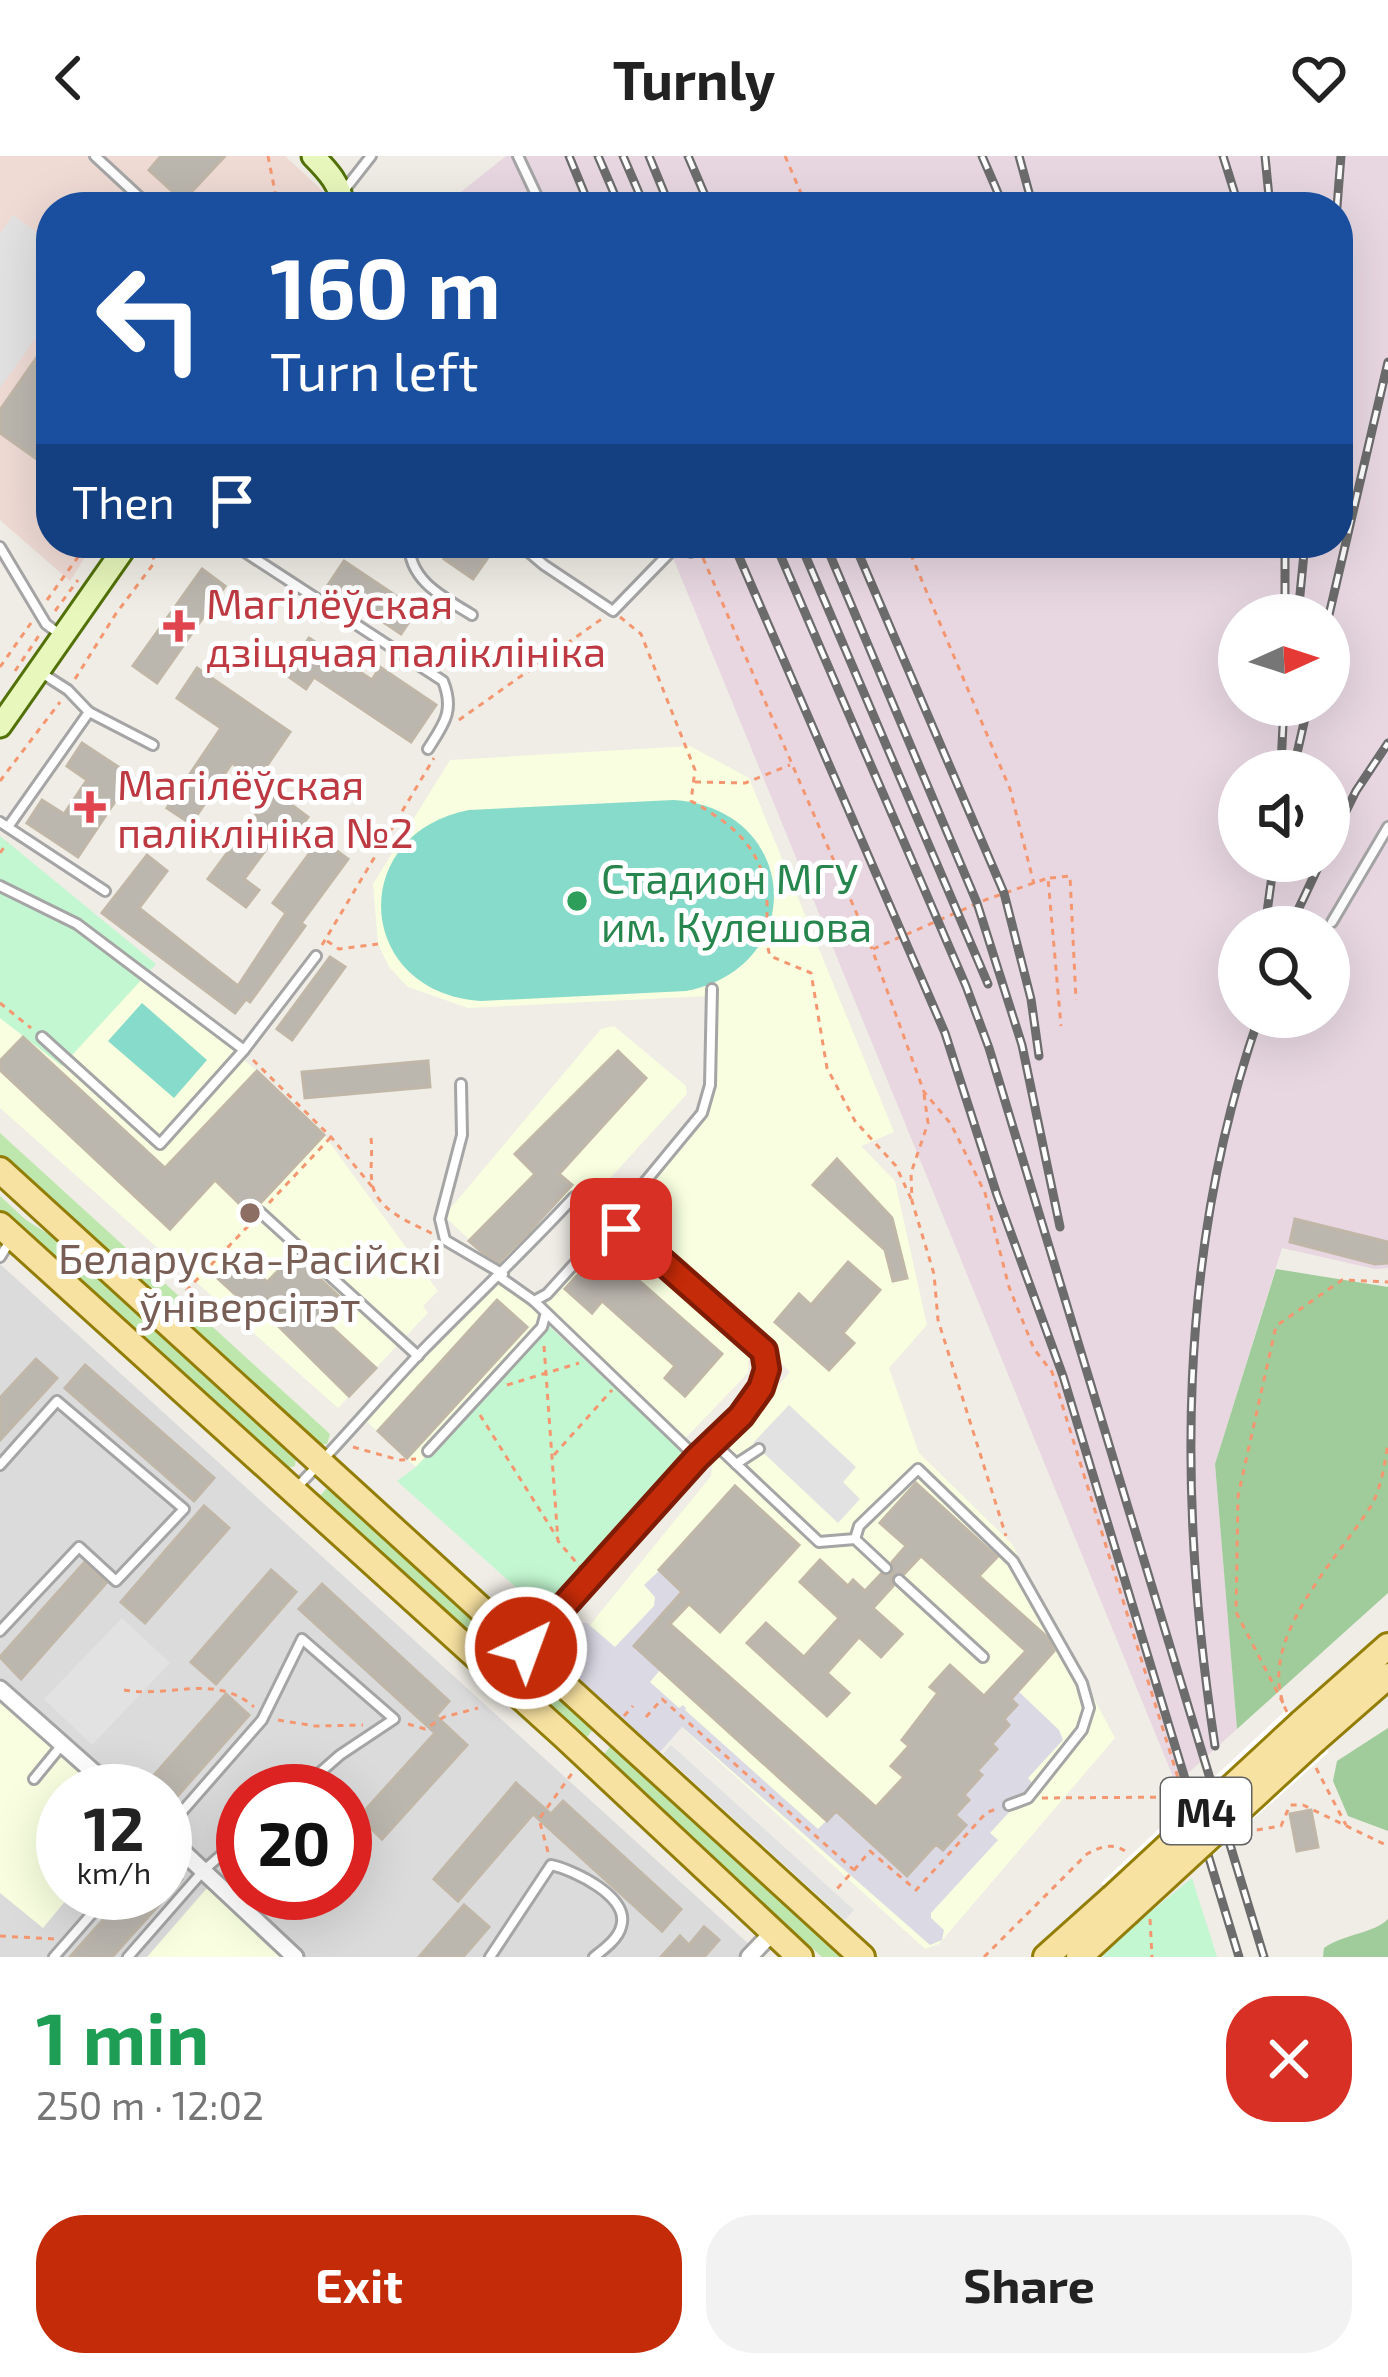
<!DOCTYPE html>
<meta charset="utf-8">
<style>
:root{--surface:#fff;--page:#f2f2f2;--text:#222;--muted:#767676;--accent:#c42b08}
body{margin:0;font-family:"Exo 2",sans-serif;background:var(--page);color:var(--text);height:100vh;display:flex;flex-direction:column;font-size:45px;white-space:nowrap}
*{box-sizing:border-box;margin:0}
p{font-size:39px;color:var(--muted)}
.icon{flex:none;width:66px;height:66px;fill:none;stroke:currentColor;stroke-width:2;stroke-linecap:round;stroke-linejoin:round}
.map{position:relative;height:1801px;overflow:hidden}
.sheet{display:flex;flex-direction:column;background:var(--surface);flex:1}
.sheet>*{flex:none}
.top-card{position:absolute;left:36px;top:36px;width:1317px;height:366px;border-radius:48px;box-shadow:0 12px 48px #0002;background:#1a4fa0;color:#fff;overflow:hidden}
.needle{width:78px;rotate:87deg}
.fabs{position:absolute;left:1218px;top:438px;display:grid;gap:24px}
.fabs a{display:grid;place-items:center;width:132px;height:132px;border-radius:50%;background:var(--surface);box-shadow:0 12px 48px #0002;font-size:60px}
.speed{position:absolute;left:36px;top:1608px;display:flex;gap:24px;font-size:60px;font-weight:700;text-align:center}
.speed>*{display:grid;place-content:center;width:156px;height:156px;border-radius:50%;background:var(--surface);box-shadow:0 12px 48px #0002;line-height:1}
.speed small{font-size:30px;font-weight:400}
.speed .limit{border:18px solid #d22;background:#fff;color:#111}
.pin{position:absolute;display:grid;place-items:center;width:102px;height:102px;color:#fff;margin:-51px;border-radius:24px;box-shadow:0 6px 18px #0006}
.me{position:absolute;width:132px;margin:-66px;rotate:42deg;stroke-linejoin:round;filter:drop-shadow(0 0 9px #0008)}
.turn{display:flex;align-items:center;gap:42px;height:252px;padding:0 36px;font-size:54px}
.turn .icon{width:156px;height:156px;stroke-width:2.5}
.turn b{display:block;font-size:84px;line-height:102px}
.then{display:flex;align-items:center;height:114px;padding:0 36px;background:#0003;gap:24px;font-size:45px}
.round{display:grid;place-items:center;flex:none;width:126px;height:126px;border-radius:48px;background:var(--page)}
.overview{display:flex;align-items:center;justify-content:space-between;height:204px;padding:0 36px}
h1{font-size:72px;font-weight:700;line-height:90px;color:#1e9e55}
.button{display:flex;gap:24px;margin-top:auto;padding:24px 36px}
.button a{flex:1;height:138px;border-radius:48px;background:var(--accent);color:#fff;font-size:48px;font-weight:700;line-height:138px;text-align:center}
.button a+a{background:var(--page);color:var(--text)}
header{display:flex;justify-content:space-between;align-items:center;height:156px;padding:0 36px;background:var(--surface);font-size:54px;font-weight:700}
.map>svg:first-child{display:block}
</style>
<header><svg class="icon" aria-label="back" viewBox="0 0 24 24"><path d="M15 5l-7 7 7 7"/></svg>Turnly<svg class="icon" aria-label="heart" viewBox="0 0 24 24"><path d="M12 20l-8-8c-3-5 5-10 8-4 3-6 11-1 8 4z"/></svg></header>
<div class="map">
<svg width="1388" height="1801" viewBox="0 0 1388 1801">
<rect width="100%" height="100%" fill="#efede5"/>
<path fill="#dcdbdb" fill-rule="evenodd" d="M0,1108l763,693h-763zM63,1635h102v102h-102zM243,1635h102v102h-102z"/>
<polygon fill="#efdad4" points="0,0 285,0 324,36 314,51 51,51 51,387 94,387 70,425 0,364"/>
<path fill="#e8d7e1" fill-rule="evenodd" d="M506,0h882v1112l-13,1 -93,-21 -67,216 22,265 -61,55 -509,-1241h671v-336h-896zM1239,459h90v90h-90zM1239,615h90v90h-90zM1239,771h90v90h-90z"/>
<g fill="#f8fedf">
<polygon points="690,590 749,622 894,976 861,990 895,1025 927,1169 889,1212 919,1297 1012,1388 1115,1582 939,1788 925,1793 581,1480 711,1320 713,1303 790,1216 616,1055 700,956 708,929 709,840 468,852 408,831 389,811 378,788 373,728 450,604"/>
<polygon points="86,768 257,915 324,979 438,1135 423,1150 428,1157 338,1252 0,952 0,844"/>
<polygon points="614,870 686,930 687,938 591,1043 554,1047 499,1111 444,1060 601,873"/>
<polygon points="605,1074 624,1084 749,1197 748,1217 677,1291 549,1168 416,1311 366,1265 498,1121 546,1166 547,1138"/>
<polygon points="0,1546 102,1635 63,1635 63,1737 72,1737 43,1772 0,1737"/>
<polygon points="207,1732 282,1801 147,1801"/>
</g>
<g fill="#bee7ad">
<polygon points="0,977 330,1278 327,1288 319,1289 0,1001"/>
<polygon points="0,1040 26,1064 58,1084 296,1301 295,1310 284,1313 0,1054"/>
<polygon points="326,1333 333,1333 594,1572 584,1585 322,1347 320,1340"/>
<polygon points="612,1588 844,1801 822,1801 602,1601"/>
</g>
<g fill="#a0cc9b">
<polygon points="1276,1113 1388,1131 1388,1437 1237,1573 1215,1308"/>
<polygon points="1388,1572 1388,1675 1348,1660 1333,1625 1337,1605"/>
<path d="M1388,1763v38h-65l1,-9c22,-15 49,-14 64,-29z"/>
</g>
<g fill="#c3f7d1">
<polygon points="0,680 156,808 62,910 0,862"/>
<polygon points="548,1169 686,1300 547,1459 397,1325 416,1311"/>
<polygon points="1192,1722 1217,1801 1102,1801 1128,1774"/>
</g>
<g fill="#86dbca">
<path d="M674,644c126,9 136,167 12,191l-205,10c-126,-8 -136,-167 -12,-191z"/>
<polygon points="142,847 207,904 174,942 108,885"/>
</g>
<g fill="#e2e2e2">
<polygon points="13,59 51,87 51,161 0,232 0,78"/>
<polygon points="789,1249 856,1311 843,1326 860,1343 838,1367 753,1287"/>
<polygon points="122,1462 170,1507 92,1589 44,1543"/>
<polygon points="671,1589 854,1754 845,1764 663,1598"/>
</g>
<polygon fill="#dbd9e4" points="659,1415 682,1436 634,1490 660,1514 650,1526 679,1552 683,1549 686,1552 685,1554 818,1673 836,1655 907,1719 936,1688 944,1694 966,1669 955,1659 964,1639 981,1620 977,1615 997,1594 992,1588 1004,1563 1017,1549 1011,1543 1018,1535 1059,1574 1063,1584 1028,1622 1034,1629 990,1677 998,1684 931,1757 931,1762 944,1774 942,1784 930,1789 682,1571 659,1597 544,1491 547,1475 562,1466 587,1467 615,1491 654,1450 655,1441 644,1429"/>
<polygon fill="#fff" points="1287,1553 1329,1596 1136,1767 1101,1727"/>
<g fill="#bbb6ae" stroke="#c0b7a8" stroke-width="3">
<polygon points="161,0 225,0 183,45 149,14"/>
<polygon points="51,181 51,313 0,277 0,254"/>
<polygon points="456,387 498,387 473,423 444,403"/>
<polygon points="344,405 417,454 401,478 328,429"/>
<polygon points="202,413 225,430 157,527 133,510"/>
<polygon points="309,482 372,524 380,511 436,549 411,586 314,521 306,533 285,518"/>
<polygon points="197,512 290,576 257,624 232,607 191,668 167,652 221,572 177,542"/>
<polygon points="82,587 132,620 78,701 27,667 42,644 64,658 87,624 67,610"/>
<polygon points="273,635 308,661 302,669 348,703 301,767 305,770 250,846 246,843 235,857 102,757 147,699 167,715 139,752 238,830 286,757 273,747 312,694 282,672 244,723 259,734 246,751 208,723"/>
<polygon points="330,801 345,811 292,884 277,873"/>
<polygon points="23,881 165,1012 257,915 324,979 250,1058 215,1024 170,1073 0,914 0,905"/>
<polygon points="618,895 646,922 559,1018 572,1029 528,1077 499,1106 482,1096 469,1085 535,1018 515,998"/>
<polygon points="428,905 430,931 305,942 302,916"/>
<polygon points="837,1003 892,1062 907,1122 893,1125 885,1094 813,1029"/>
<polygon points="1295,1063 1388,1086 1388,1107 1375,1108 1290,1086"/>
<polygon points="602,1092 722,1198 685,1240 665,1222 675,1210 639,1178 602,1145 592,1157 565,1133"/>
<polygon points="237,1095 267,1126 294,1099 343,1144 324,1164 376,1212 349,1240 254,1146 249,1151 213,1118"/>
<polygon points="848,1106 880,1134 843,1177 854,1187 829,1214 775,1166 799,1138 811,1149"/>
<polygon points="497,1144 527,1171 407,1302 378,1275"/>
<polygon points="36,1203 57,1222 0,1284 0,1242"/>
<polygon points="85,1209 214,1322 194,1345 65,1232"/>
<polygon points="916,1327 997,1401 979,1420 1047,1481 1054,1495 1011,1543 1017,1549 1004,1563 1009,1569 992,1588 997,1593 977,1615 982,1619 964,1639 969,1644 955,1659 966,1669 943,1694 936,1688 907,1720 836,1655 827,1665 634,1490 682,1436 659,1414 735,1330 799,1389 720,1476 689,1448 670,1468 876,1651 904,1621 891,1610 909,1590 902,1584 938,1537 930,1531 950,1509 984,1540 1026,1495 921,1400 904,1418 892,1419 893,1430 873,1452 902,1478 881,1501 859,1481 827,1517 849,1537 827,1560 747,1487 766,1467 804,1501 839,1462 800,1426 820,1404 848,1430 853,1424 865,1435 881,1418 891,1418 892,1406 906,1390 880,1367"/>
<polygon points="204,1350 229,1372 145,1467 121,1446"/>
<polygon points="84,1407 106,1427 21,1523 0,1501"/>
<polygon points="271,1414 296,1436 216,1528 191,1506"/>
<polygon points="322,1428 449,1545 436,1560 467,1589 382,1683 359,1661 435,1577 299,1453"/>
<polygon points="226,1538 249,1559 165,1654 165,1635 140,1635"/>
<polygon points="516,1627 551,1658 563,1645 681,1753 662,1775 533,1658 458,1745 434,1723"/>
<polygon points="1311,1654 1318,1691 1297,1695 1290,1658"/>
<polygon points="165,1708 182,1723 112,1801 70,1801 127,1737 165,1737"/>
<polygon points="464,1749 489,1771 463,1801 419,1801"/>
<polygon points="704,1771 719,1784 704,1801 661,1801 680,1780 689,1789"/>
</g>
<g fill="none" stroke-linecap="round" stroke-linejoin="round">
<defs>
<g id="service">
<polyline points="95,0 150,51"/>
<polyline points="518,0 542,51"/>
<polyline points="342,37 371,0"/>
<path d="M231,387l212,138c12,30 1,43 -15,68"/>
<path d="M409,387c0,38 34,54 63,72"/>
<polyline points="518,387 544,409 613,455 679,387"/>
<polyline points="686,387 691,396"/>
<polyline points="0,391 46,468 62,480"/>
<polyline points="40,516 68,534 89,556 153,589"/>
<polyline points="0,666 105,735"/>
<polyline points="8,671 89,556"/>
<polyline points="0,730 77,768 244,894"/>
<polyline points="1332,766 1388,671"/>
<polyline points="42,881 160,988 244,894 316,800"/>
<polyline points="461,928 462,979 440,1063 445,1084 503,1118"/>
<polyline points="260,1056 418,1200"/>
<polyline points="607,1072 702,957 710,929 712,833"/>
<polyline points="0,1101 12,1082"/>
<polyline points="500,1121 534,1145 547,1138 605,1074 621,1073 763,1195 767,1213 761,1231 741,1260 697,1302 527,1491"/>
<polyline points="534,1145 697,1302"/>
<polyline points="714,1287 819,1386 855,1383 886,1412"/>
<polyline points="428,1295 542,1171 545,1160"/>
<polyline points="736,1308 759,1293"/>
<polyline points="0,1309 57,1245 184,1353 116,1425 79,1391 0,1475"/>
<path d="M298,1330c43,-44 83,-92 126,-137 50,-51 101,-99 150,-152"/>
<polyline points="855,1383 859,1370 918,1313 1013,1405 1082,1527 1089,1552 1082,1574 1028,1642 1009,1649"/>
<polyline points="899,1424 983,1501"/>
<polyline points="34,1623 61,1590"/>
<polyline points="165,1675 262,1564 302,1483 394,1563 340,1599 299,1635"/>
<polyline points="54,1801 110,1737"/>
<polyline points="128,1801 204,1714 243,1680"/>
<path d="M490,1801l61,-92c23,5 80,32 70,62 -3,12 -17,22 -27,30"/>
</g>
<g id="minor">
<polyline points="0,1533 115,1635"/>
<polyline points="165,1679 295,1801"/>
<polyline points="749,1801 772,1777"/>
</g>
<g id="secondary">
<path d="M313,0c15,15 28,29 30,51"/>
<polyline points="0,570 128,387"/>
</g>
<g id="primary">
<polyline points="0,1014 862,1801"/>
<polyline points="0,1069 564,1580 800,1801"/>
<polyline points="1301,1567 1388,1490"/>
<polyline points="1315,1584 1388,1520"/>
<polyline points="1046,1801 1112,1742"/>
<polyline points="1079,1801 1127,1757"/>
</g>
</defs>
<use href="#service" stroke="#a5a5a5" stroke-width="14"/>
<use href="#minor" stroke="#a5a5a5" stroke-width="21"/>
<use href="#secondary" stroke="#527109" stroke-width="27"/>
<use href="#primary" stroke="#927e06" stroke-width="30"/>
<g stroke="#f49771" stroke-width="3" stroke-dasharray="6 6" stroke-linecap="butt">
<polyline points="268,0 278,51"/>
<polyline points="785,0 807,51"/>
<polyline points="906,387 1010,633 1034,728"/>
<polyline points="703,402 872,793 924,936 951,968 985,1037 1009,1131 1034,1193 1052,1216 1184,1641"/>
<polyline points="47,444 88,387"/>
<polyline points="55,455 78,424"/>
<path d="M620,461l21,17 54,136 -4,31c42,23 73,48 76,99 1,20 -3,36 3,56l41,17 16,95 28,53 41,45 16,35"/>
<polyline points="0,511 31,467"/>
<polyline points="15,515 40,478"/>
<polyline points="75,523 115,459 154,407 152,387"/>
<polyline points="459,564 603,462"/>
<polyline points="0,625 60,546"/>
<polyline points="695,626 745,627 790,609"/>
<polyline points="0,697 7,687"/>
<polyline points="1050,722 1070,720 1076,844"/>
<polyline points="327,785 339,793 378,788"/>
<polyline points="322,789 434,602"/>
<polyline points="873,793 985,744 1048,722 1061,870"/>
<polyline points="0,847 31,872"/>
<polyline points="253,904 331,981 374,1033"/>
<polyline points="924,938 928,967 911,1017 912,1045 934,1118 938,1164 1006,1380"/>
<path d="M371,982c2,16 -2,33 2,49 7,25 39,36 60,47"/>
<polyline points="269,1047 331,981"/>
<polyline points="186,1135 251,1067"/>
<polyline points="544,1190 558,1385 581,1412"/>
<polyline points="507,1229 579,1207"/>
<polyline points="480,1259 558,1383"/>
<polyline points="353,1291 399,1304 416,1303"/>
<polyline points="554,1299 612,1234"/>
<path d="M124,1534c46,8 92,-17 130,17"/>
<polyline points="1283,1547 1236,1456 1238,1340 1276,1170 1342,1124 1388,1126"/>
<path d="M1287,1556c-35,-69 51,-153 84,-206 10,-17 14,-43 17,-63"/>
<polyline points="624,1560 633,1550"/>
<polyline points="646,1561 662,1543 854,1714 835,1735"/>
<polyline points="278,1564 315,1570 363,1569"/>
<polyline points="408,1568 425,1573 444,1561 478,1552"/>
<polyline points="1316,1612 1346,1669"/>
<polyline points="1042,1642 1182,1641"/>
<polyline points="1245,1676 1281,1670 1290,1649 1303,1649 1388,1690"/>
<polyline points="548,1696 539,1663 573,1616"/>
<polyline points="854,1714 870,1695 916,1734 986,1657 996,1653"/>
<polyline points="1150,1763 1152,1801"/>
<polyline points="0,1780 56,1783"/>
<path d="M984,1801l103,-103c15,-8 27,-12 41,-1"/>
</g>
<use href="#service" stroke="#fff" stroke-width="8"/>
<use href="#minor" stroke="#fff" stroke-width="15"/>
<use href="#secondary" stroke="#e8f7bb" stroke-width="21"/>
<use href="#primary" stroke="#f8e2a1" stroke-width="24"/>
<defs>
<g id="rail">
<polyline points="569,0 590,51"/>
<polyline points="598,0 620,51"/>
<polyline points="623,0 645,51"/>
<polyline points="649,0 670,51"/>
<polyline points="688,0 710,51"/>
<polyline points="982,0 1004,51"/>
<polyline points="1019,0 1033,51"/>
<polyline points="1223,0 1239,51"/>
<polyline points="1265,0 1270,51"/>
<polyline points="1337,51 1341,0"/>
<polyline points="733,387 945,877 997,1039 1063,1220 1239,1801"/>
<polyline points="775,387 966,830 989,892 1264,1801"/>
<polyline points="800,387 988,828"/>
<polyline points="825,387 977,747 1022,889 1060,1071"/>
<polyline points="854,387 1004,737 1031,843 1039,900"/>
<polyline points="1285,441 1285,387"/>
<polyline points="1298,459 1305,387"/>
<polyline points="1329,459 1388,206"/>
<polyline points="1281,609 1284,549"/>
<polyline points="1293,615 1308,549"/>
<polyline points="1329,689 1356,635 1388,587"/>
<polyline points="1265,771 1274,705"/>
<polyline points="1290,771 1321,705"/>
<path d="M1215,1590c-37,-243 -38,-495 44,-729"/>
</g>
</defs>
<use href="#rail" stroke="#6c6c6c" stroke-width="9"/>
<use href="#rail" stroke="#fff" stroke-width="4.5" stroke-dasharray="14" stroke-linecap="butt"/>
<defs>
<g id="primary-bridge">
<polyline points="1112,1742 1301,1567"/>
<polyline points="1127,1757 1315,1584"/>
</g>
</defs>
<use href="#primary-bridge" stroke="#927e06" stroke-width="30" stroke-linecap="butt"/>
<use href="#primary-bridge" stroke="#f8e2a1" stroke-width="24"/>
</g>
<g fill="none" stroke-linecap="round" stroke-linejoin="round">
<defs>
<polyline id="route" points="526,1492 697,1302 741,1260 761,1232 767,1213 764,1195 637,1083 621,1073"/>
</defs>
<use href="#route" stroke="#7f1c05" stroke-width="30"/>
<use href="#route" stroke="#c42b08" stroke-width="21"/>
</g>
<g fill="#e0444e" stroke="#fff" stroke-width="4.5">
<path d="M173 452h12v12h12v12h-12v12h-12v-12h-12v-12h12z"/>
<path d="M84 633h12v12h12v12h-12v12h-12v-12h-12v-12h12z"/>
</g>
<circle fill="#2e9e5b" stroke="#fff" stroke-width="4.5" cx="577" cy="745" r="12"/>
<circle fill="#8d6e63" stroke="#fff" stroke-width="4.5" cx="250" cy="1057" r="12"/>
<g text-anchor="middle" dominant-baseline="central" stroke-width="10" stroke-linejoin="round" paint-order="stroke">
<rect fill="#fff" stroke="#626262" stroke-width="3" x="1161" y="1622" width="90" height="66" rx="9"/>
<g font-size="39" font-weight="bold" fill="#1e1e1e">
<text x="1206" y="1655">М4</text>
</g>
<g font-size="42" fill="#be3a42" stroke="#fff" text-anchor="start">
<text x="206" y="446">Магілёўская<tspan x="206" dy="48">дзіцячая паліклініка</tspan></text>
<text x="117" y="627">Магілёўская<tspan x="117" dy="48">паліклініка №2</tspan></text>
</g>
<g font-size="42" fill="#27864d" stroke="#fff" text-anchor="start">
<text x="601" y="721">Стадион МГУ<tspan x="601" dy="48">им. Кулешова</tspan></text>
</g>
<g font-size="42" fill="#785e54" stroke="#fff">
<text x="250" y="1101">Беларуска-Расійскі<tspan x="250" dy="48">ўніверсітэт</tspan></text>
</g>
</g>
</svg>
<div class="fabs">
<a><svg class="needle" viewBox="-14 -14 28 28"><path d="M0-13l5 13h-10z" fill="#e53935"/><path d="M0 13l5-13h-10z" fill="#767676"/></svg></a>
<a><svg class="icon" aria-label="sound" viewBox="0 0 24 24"><path d="M4 9h4l5-4v14l-5-4H4zM17 9q2 3 0 6"/></svg></a>
<a><svg class="icon" aria-label="search" viewBox="0 0 24 24"><circle cx="10" cy="10" r="6"/><path d="M15 15l6 6"/></svg></a>
</div>
<div class="speed"><div>12<small>km/h</small></div><div class="limit">20</div></div>
<div class="pin" style="left:621px;top:1073px;background:#d93025"><svg class="icon" aria-label="arrive" viewBox="0 0 24 24"><path d="M6 21V4h12l-3 4 3 4H6"/></svg></div>
<svg class="me" style="left:526px;top:1492px" viewBox="-20 -20 40 40"><circle r="17" fill="#c42b08" stroke="#fff" stroke-width="3"/><path d="M0-11L8 9 0 5-8 9z" fill="#fff"/></svg>
<div class="top-card">
<div class="turn"><svg class="icon" aria-label="left" viewBox="0 0 24 24"><path d="M17 20v-9H6M10 6l-5 5 5 5"/></svg><div><b>160 m</b>Turn left</div></div>
<div class="then">Then<svg class="icon" aria-label="arrive" viewBox="0 0 24 24"><path d="M6 21V4h12l-3 4 3 4H6"/></svg></div>
</div>
</div>
<section class="sheet">
<div class="overview"><div><h1>1 min</h1><p>250 m · 12:02</p></div><a class="round" style="background:#d93025;color:#fff"><svg class="icon" aria-label="close" viewBox="0 0 24 24"><path d="M6 6l12 12M18 6L6 18"/></svg></a></div>
<div class="button"><a>Exit</a><a>Share</a></div>
</section>
